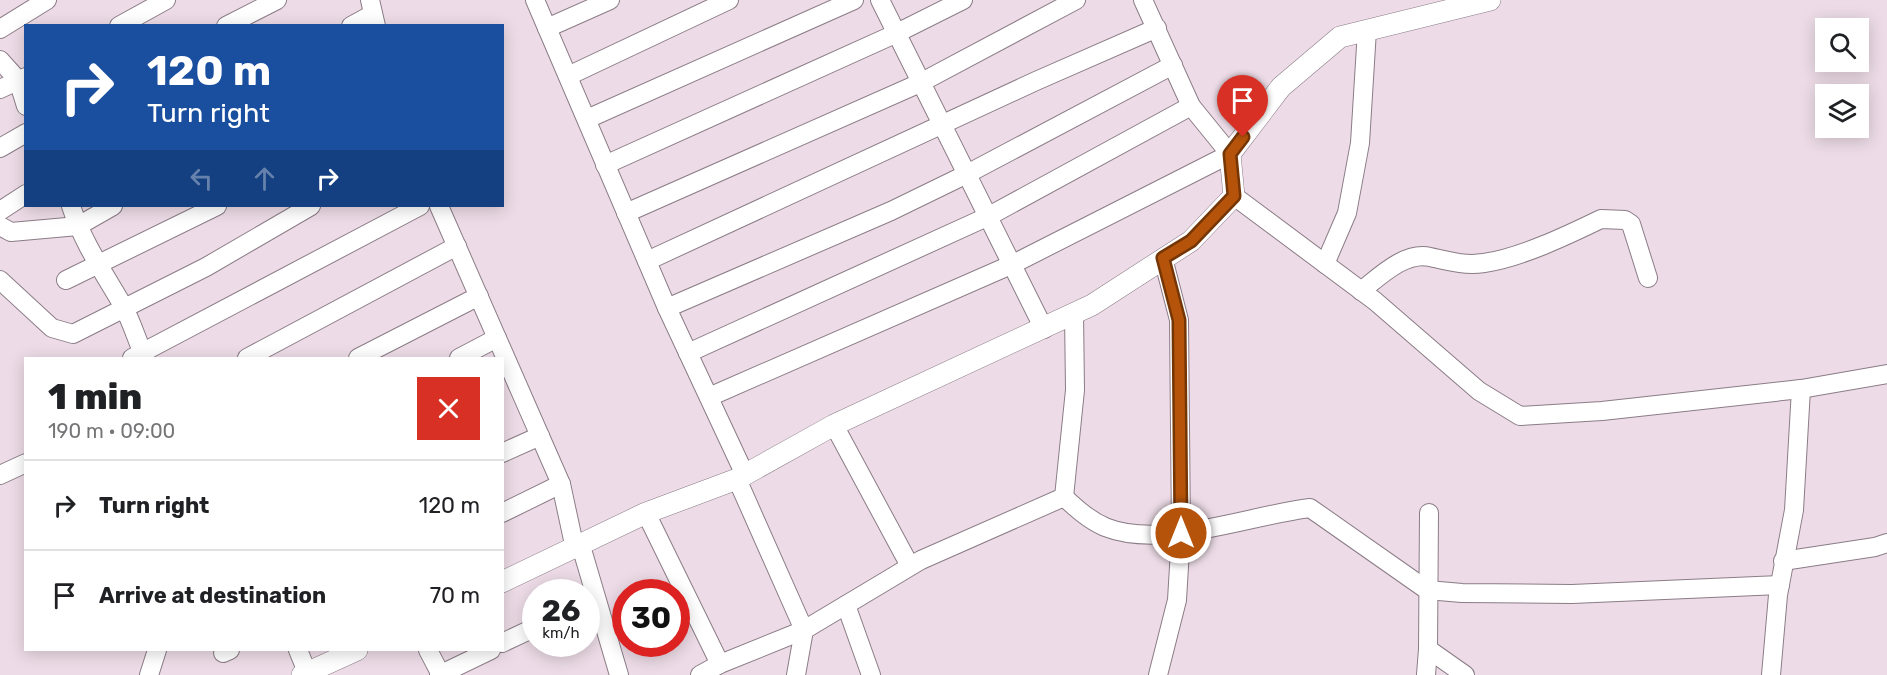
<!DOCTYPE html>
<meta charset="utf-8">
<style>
:root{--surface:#fff;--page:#f2f2f2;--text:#202124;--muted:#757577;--line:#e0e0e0}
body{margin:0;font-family:Rubik,sans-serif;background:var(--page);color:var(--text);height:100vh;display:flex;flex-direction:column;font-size:22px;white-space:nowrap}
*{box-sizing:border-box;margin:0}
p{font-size:20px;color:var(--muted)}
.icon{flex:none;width:33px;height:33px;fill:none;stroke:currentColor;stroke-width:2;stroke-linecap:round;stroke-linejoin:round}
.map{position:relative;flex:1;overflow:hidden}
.sheet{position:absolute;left:24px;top:357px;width:480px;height:294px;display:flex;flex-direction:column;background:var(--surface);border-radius:0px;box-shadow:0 3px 15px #0003}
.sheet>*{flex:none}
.banner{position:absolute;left:24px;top:24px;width:480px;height:183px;border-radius:0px;box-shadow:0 3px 15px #0003;background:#1a4fa0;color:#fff;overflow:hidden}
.tools{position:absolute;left:1815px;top:18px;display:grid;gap:12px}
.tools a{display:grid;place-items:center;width:54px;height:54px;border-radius:0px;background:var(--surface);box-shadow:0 3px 15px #0003;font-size:30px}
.speed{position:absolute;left:522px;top:579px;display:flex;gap:12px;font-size:30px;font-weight:700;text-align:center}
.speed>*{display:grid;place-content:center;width:78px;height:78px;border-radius:50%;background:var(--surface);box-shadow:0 3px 15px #0003;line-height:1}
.speed small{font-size:15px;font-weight:400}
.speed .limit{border:9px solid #d22;background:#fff;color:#111}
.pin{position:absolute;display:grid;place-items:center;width:51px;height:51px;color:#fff;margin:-62px -26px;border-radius:50% 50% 50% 0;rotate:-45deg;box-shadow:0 0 6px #0007}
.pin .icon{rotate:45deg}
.me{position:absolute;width:66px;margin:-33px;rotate:0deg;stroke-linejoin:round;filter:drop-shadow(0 0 4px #0008)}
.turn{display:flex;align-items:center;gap:21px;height:126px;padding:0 24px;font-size:27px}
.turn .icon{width:78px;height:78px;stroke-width:2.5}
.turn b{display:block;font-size:42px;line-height:51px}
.lanes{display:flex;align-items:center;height:57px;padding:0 24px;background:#0003;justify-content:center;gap:30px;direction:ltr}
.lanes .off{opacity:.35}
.round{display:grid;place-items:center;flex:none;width:63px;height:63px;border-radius:0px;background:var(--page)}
.overview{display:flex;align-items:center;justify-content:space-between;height:102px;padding:0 24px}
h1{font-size:36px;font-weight:800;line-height:45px}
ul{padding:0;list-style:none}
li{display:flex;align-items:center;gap:18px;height:90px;padding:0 24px;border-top:2px solid var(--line)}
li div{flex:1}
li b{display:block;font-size:22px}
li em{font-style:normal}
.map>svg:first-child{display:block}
</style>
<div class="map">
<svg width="1887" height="675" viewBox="0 0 1887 675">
<rect width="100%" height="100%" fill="#eddce7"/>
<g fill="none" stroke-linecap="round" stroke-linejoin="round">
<defs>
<g id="minor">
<polyline points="370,0 376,26"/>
<polyline points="535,0 667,308 745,475"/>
<polyline points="880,0 1044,329"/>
<polyline points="119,26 166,0"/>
<polyline points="226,26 277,0"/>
<polyline points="351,26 373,14"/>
<polyline points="547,28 610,0"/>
<polyline points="0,29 47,0"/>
<polyline points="0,60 18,80 26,106"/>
<polyline points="568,76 729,0"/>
<polyline points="0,89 26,77"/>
<polyline points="587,119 854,0"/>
<polyline points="0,148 26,133"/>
<polyline points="605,165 895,34 963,0"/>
<polyline points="1234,196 1375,301 1479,391 1520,416 1602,411 1801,389 1887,374"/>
<path d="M71,206c12,37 33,67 52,100 9,16 14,35 22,52"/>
<polyline points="439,206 561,484 575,549"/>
<polyline points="0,211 26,194"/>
<polyline points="626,213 920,83 1076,0"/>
<polyline points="0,226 11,232 78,226 113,206"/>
<polyline points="647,261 1036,81 1157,28"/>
<polyline points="1325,264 1347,213 1360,143 1367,30"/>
<polyline points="0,280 52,328 73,334 206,267 311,206"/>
<polyline points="66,280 217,206"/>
<path d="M1361,291c18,-14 44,-40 69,-34 18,4 35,9 54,6 36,-5 84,-28 117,-44l24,1 6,4 17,54"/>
<polyline points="667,308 891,211 967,174 1173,65"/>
<polyline points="688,353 989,216 1191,106"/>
<polyline points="132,358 420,206"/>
<polyline points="247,358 457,246"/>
<polyline points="358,358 479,296"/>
<polyline points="459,358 497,338"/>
<polyline points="709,397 1013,264 1230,154 1191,106 1143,0"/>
<polyline points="834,425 910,566"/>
<polyline points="502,453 540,436"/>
<polyline points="0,475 26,463"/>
<polyline points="737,479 804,630 796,675"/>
<path d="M1064,497c13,12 25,23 41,30 57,23 145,-12 205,-19l117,82 35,3 110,1 208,-9"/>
<polyline points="1064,497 1075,390 1074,314"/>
<polyline points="502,513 561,484"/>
<polyline points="646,513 720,664"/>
<polyline points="1429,513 1428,649 1465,675"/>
<polyline points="581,546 619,675"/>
<polyline points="1783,561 1875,547 1887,543"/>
<polyline points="846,605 871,675"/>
<polyline points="502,643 536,627"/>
<polyline points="298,650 307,672"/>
<polyline points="428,650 441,675"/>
<polyline points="223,653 230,650"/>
<polyline points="149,675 157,650"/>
<polyline points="439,675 491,650"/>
<polyline points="700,675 720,664 804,630 921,560 1064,497"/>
<polyline points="1158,675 1177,600 1181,533 1179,320 1163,258"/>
<polyline points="1426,675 1428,649"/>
<polyline points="1771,675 1778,595 1794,510 1801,389"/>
</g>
<g id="tertiary">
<polyline points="502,582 646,513 737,479 834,425 1092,305 1191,241 1234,196 1230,154 1281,87 1340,37 1490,0"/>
<polyline points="302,675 357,650"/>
</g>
</defs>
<use href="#minor" stroke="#8b7c86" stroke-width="20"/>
<use href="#tertiary" stroke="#8b7c86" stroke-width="22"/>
<use href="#minor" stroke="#fff" stroke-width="18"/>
<use href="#tertiary" stroke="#fff" stroke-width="21"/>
</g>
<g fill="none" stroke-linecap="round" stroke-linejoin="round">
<defs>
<polyline id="route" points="1181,533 1179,320 1163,258 1191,241 1234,196 1230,154 1243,137"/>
</defs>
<use href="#route" stroke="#753606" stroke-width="15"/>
<use href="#route" stroke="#b45309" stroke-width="10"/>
</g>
</svg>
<div class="tools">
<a><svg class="icon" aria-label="search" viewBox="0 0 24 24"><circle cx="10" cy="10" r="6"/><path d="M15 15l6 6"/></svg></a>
<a><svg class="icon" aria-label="layers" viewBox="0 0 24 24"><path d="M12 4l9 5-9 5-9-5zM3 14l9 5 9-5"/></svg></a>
</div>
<div class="speed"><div>26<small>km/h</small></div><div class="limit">30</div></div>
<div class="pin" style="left:1243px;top:137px;background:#d93025"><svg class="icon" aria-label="arrive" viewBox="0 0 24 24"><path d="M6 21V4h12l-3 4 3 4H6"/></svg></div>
<svg class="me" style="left:1181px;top:533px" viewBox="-20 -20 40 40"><circle r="17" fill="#b45309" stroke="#fff" stroke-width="3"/><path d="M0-11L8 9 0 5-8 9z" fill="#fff"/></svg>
<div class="banner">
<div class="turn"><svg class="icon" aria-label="right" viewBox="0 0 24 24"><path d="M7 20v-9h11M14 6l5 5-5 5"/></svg><div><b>120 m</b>Turn right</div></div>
<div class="lanes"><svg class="icon off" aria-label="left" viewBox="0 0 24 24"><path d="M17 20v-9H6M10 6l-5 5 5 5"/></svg><svg class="icon off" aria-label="ahead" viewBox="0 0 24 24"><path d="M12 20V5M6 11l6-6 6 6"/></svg><svg class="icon" aria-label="right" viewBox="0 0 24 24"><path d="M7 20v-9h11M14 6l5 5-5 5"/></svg></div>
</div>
<section class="sheet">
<div class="overview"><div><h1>1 min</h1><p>190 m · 09:00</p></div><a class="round" style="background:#d93025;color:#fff"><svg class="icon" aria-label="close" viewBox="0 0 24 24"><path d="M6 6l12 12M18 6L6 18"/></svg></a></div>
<ul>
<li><svg class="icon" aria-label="right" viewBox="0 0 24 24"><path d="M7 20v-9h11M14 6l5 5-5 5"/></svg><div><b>Turn right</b></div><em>120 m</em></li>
<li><svg class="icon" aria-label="arrive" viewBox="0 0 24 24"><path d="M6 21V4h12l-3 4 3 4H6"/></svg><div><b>Arrive at destination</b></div><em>70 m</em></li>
</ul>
</section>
</div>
